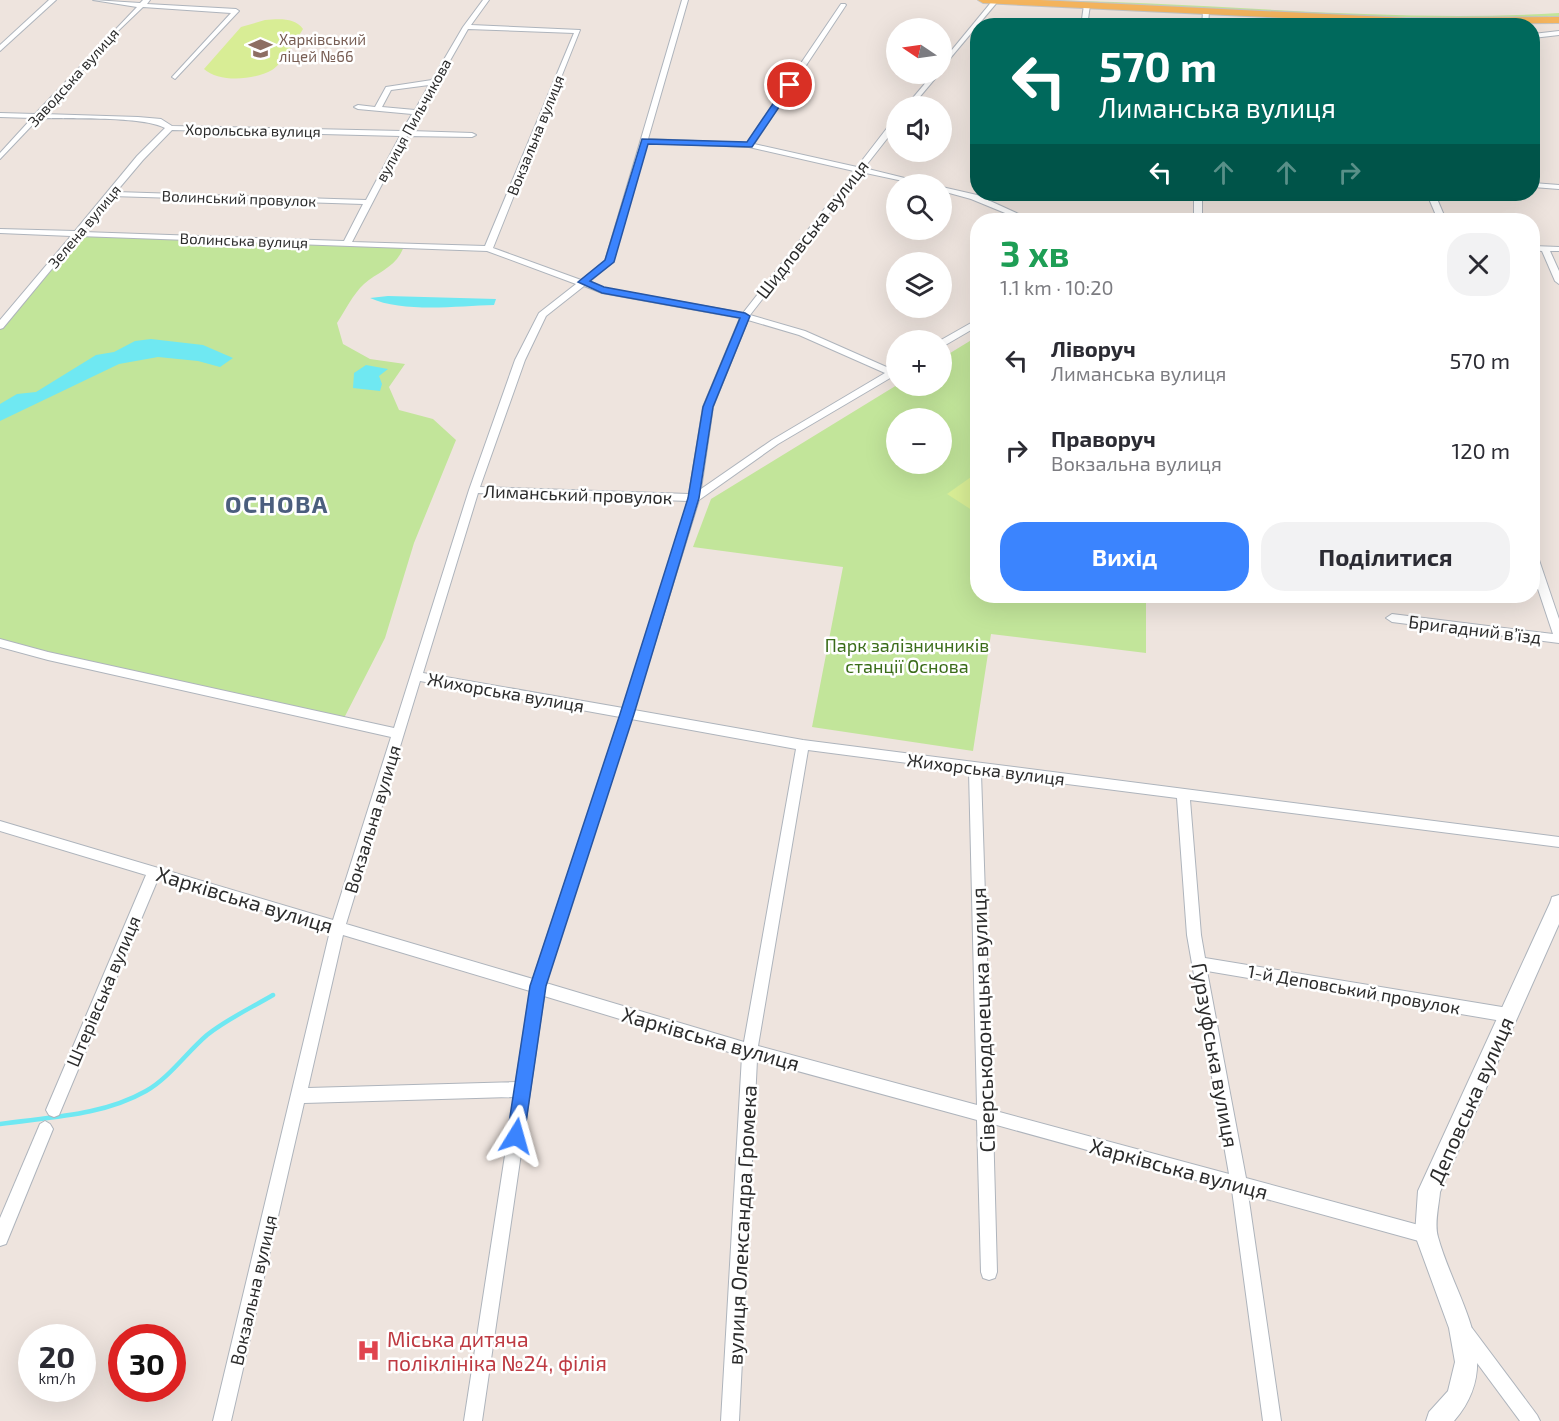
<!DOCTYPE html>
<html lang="uk">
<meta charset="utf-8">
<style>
:root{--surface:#fff;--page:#f2f2f3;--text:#2b2b33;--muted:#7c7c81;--accent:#3b84fe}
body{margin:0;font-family:"Exo 2",sans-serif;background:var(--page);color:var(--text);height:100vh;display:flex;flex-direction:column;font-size:22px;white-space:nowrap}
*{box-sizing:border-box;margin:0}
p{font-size:20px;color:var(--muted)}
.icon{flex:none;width:33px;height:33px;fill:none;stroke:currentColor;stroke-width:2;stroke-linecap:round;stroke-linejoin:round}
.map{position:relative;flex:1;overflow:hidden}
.details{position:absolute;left:970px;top:213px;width:570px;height:390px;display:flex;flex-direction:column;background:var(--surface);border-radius:24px;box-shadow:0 6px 24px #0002}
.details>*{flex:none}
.top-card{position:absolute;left:970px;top:18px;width:570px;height:183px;border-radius:24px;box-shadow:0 6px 24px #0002;background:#00695c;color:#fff;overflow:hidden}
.needle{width:39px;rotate:283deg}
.controls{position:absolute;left:886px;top:18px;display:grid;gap:12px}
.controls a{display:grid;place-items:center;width:66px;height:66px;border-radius:50%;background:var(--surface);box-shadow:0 6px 24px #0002;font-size:30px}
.speed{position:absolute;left:18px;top:1324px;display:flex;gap:12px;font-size:30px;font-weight:700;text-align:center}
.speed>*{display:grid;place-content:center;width:78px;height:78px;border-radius:50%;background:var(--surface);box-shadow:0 6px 24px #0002;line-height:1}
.speed small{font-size:15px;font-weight:400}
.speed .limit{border:9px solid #d22;background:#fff;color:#111}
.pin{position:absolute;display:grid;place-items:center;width:51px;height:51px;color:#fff;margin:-26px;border:3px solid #fff;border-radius:50%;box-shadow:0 2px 6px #0007}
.me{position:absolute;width:66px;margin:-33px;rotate:8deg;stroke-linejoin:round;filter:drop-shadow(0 0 4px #0008)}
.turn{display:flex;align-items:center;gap:21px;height:126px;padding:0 30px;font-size:27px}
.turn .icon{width:78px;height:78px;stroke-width:2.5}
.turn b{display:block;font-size:42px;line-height:51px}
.lanes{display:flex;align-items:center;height:57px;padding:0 30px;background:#0003;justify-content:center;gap:30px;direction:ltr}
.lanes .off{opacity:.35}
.round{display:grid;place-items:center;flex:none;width:63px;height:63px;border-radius:24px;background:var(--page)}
.head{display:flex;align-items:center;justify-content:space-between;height:102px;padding:0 30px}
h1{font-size:36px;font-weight:700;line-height:45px;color:#1e9e55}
.primary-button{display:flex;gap:12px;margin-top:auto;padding:12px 30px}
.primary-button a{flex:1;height:69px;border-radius:24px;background:var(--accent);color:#fff;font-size:24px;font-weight:700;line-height:69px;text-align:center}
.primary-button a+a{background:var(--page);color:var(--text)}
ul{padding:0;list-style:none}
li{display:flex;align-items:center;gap:18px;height:90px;padding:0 30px}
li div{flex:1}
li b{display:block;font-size:22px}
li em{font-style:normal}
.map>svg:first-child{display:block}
</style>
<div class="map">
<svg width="1559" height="1421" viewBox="0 0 1559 1421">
<rect width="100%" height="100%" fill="#eee4de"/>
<g fill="#c2e59a" fill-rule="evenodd">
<path d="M1018,0c180,0 361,24 541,13v3l-71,5 -54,-1z"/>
<path d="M77,234l327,12c-7,21 -25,25 -40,38 -11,10 -19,27 -27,39l6,21 27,15 35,5 -16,23 10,23 34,9 23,21 -42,103 -29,95 -43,84 -342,-79v-317z"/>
<path d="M978,336v260h168v57l-155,-19 -18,117 -161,-24 31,-160 -150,-20 18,-48 186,-114 45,1v-28zM897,418h45v46h-45z"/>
</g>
<g fill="#d8ed95">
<path d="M265,20c13,-1 30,-3 38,9 -7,11 -21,35 -31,41 -17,10 -53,13 -68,-1l37,-42z"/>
<polygon points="978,472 978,514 947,494"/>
</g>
<g fill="#6fe8f2">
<path d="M388,296l108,3 -2,6c-37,1 -91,8 -124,-7z"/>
<polygon points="151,339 203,345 233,358 220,367 198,361 158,357 119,364 0,421 0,404 17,394 36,392 96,355 114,352 135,341"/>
<polygon points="366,365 388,369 379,376 382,384 380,391 353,388 354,373"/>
</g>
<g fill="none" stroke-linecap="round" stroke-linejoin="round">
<path stroke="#6fe8f2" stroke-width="4.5" d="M0,1124c49,-7 102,-8 146,-33 24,-14 40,-38 61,-56 20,-16 44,-27 66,-40"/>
<defs>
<g id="street">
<polygon points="49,0 56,0 0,51 0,45"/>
<path d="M93,0l47,3 3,-3h7l-3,4 89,5 3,2 -64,68 -3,-2 1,-1 58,-63 -88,-6 -24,23 -76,84 95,3 23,2 11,7 230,5 10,-17 -54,-5 -4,-2 4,-2 17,2 11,-20 46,-7 31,-53 20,-27h6l-18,25 109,5 -87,218 88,32 24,-19 77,-261h6l-40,139 99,4 94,-139h4l1,1 -92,139 103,23 37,-48h3v7l-33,42 65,16h-12l-56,-12 -111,143 55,16 86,38 6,-2v7l-119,70 -79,56 -65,210 169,30 756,97v10l-369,-47 11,135 4,23 303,50 5,2 2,5 -2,5 -5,2 -301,-51 39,207 180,49 6,2 2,6 -2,6 -6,2 -178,-49 33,227h-18l-31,-231 -239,-66 4,148 -2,6 -6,2 -6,-2 -2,-6 -4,-152 -220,-60 -18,361h-18l21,-365 -198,-60 -62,425h-18l50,-324 -210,6 -73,318h-18l117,-490 -172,-52 -99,236 -5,2 -5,-2 -3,-5 100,-235 -146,-44v-10l333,99 58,-183 -343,-77 -48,-13v-8l48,13 346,76 75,-238 46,-130 24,-47 37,-29 -89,-33 -408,-15 -76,92 -3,1v-9l71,-84 -71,-3v-4l75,2 62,-75 28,-28c-21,-12 -97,-9 -126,-10l-39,41v-6l32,-35 -32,-1v-4l35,1 102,-107zM468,29l106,4 -89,213 -133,-4 55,-106 65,1 4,-2 -4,-2 -62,-2zM429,85l-14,25 -33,-3 9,-17zM172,130l228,6 -34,64 -250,-8 27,-32zM647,143l102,4 105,24 -111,142 -139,-25 -15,-6 24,-20zM112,196l251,8 -19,37 -261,-9zM584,286l18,7 138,25 -37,89 -14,87 -209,-7 45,-127 21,-44zM748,320l51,15 86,38 -113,67 -71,49 12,-82zM478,493l210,8 -65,207 -200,-35zM420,681l200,36 -87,262 -187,-55zM631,719l165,30 -52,293 -198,-59zM808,750l161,21 8,334 -219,-59zM981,773l196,25 10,137 42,239 -237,-64zM343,935l187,56 -14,91 -208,6z"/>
<polygon points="993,0 999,0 942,68 942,62"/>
<polygon points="1087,3 1090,5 1087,26 1081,26 1084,5"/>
<polygon points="1206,9 1209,11 1208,26 1202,26 1203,11"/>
<polygon points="1559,31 1559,35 1533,38 1533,34"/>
<polygon points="933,74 939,74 912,106 906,106"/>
<polygon points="1533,183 1559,185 1559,189 1533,187"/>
<polygon points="942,187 977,195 1032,220 1022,220 971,199 942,191"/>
<rect x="1194" y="194" width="8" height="26"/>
<polygon points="1427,194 1435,194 1446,220 1438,220"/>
<polygon points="1533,246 1559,247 1559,251 1550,251 1559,271 1559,284 1555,281 1542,251 1533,250"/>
<polygon points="978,319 978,326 942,347 941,340"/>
<polygon points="1533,553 1538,557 1559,619 1559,643 1392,622 1386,618 1392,614 1553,634 1533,574"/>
<polygon points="45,1121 50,1124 53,1129 6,1244 0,1246 0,1218 40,1124"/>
<polygon points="1466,1325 1472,1328 1537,1415 1540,1421 1520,1421 1460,1340 1457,1334 1460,1328"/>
</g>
<path id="secondary" d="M1559,895v29l-119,268c-1,13 -6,32 -2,45 17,63 69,123 16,184h-28l3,-9 19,-21 7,-29 -6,-34 -34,-93 3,-44 132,-288 2,-6z"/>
<polygon id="primary" points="978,0 1040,0 1407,18 1559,17 1559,23 1407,24 983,3"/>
</defs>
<use href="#street" stroke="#aeb4bc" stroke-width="2"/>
<use href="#secondary" stroke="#aeb4bc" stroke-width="2"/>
<use href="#primary" stroke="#c4c4c4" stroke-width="2"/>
<use href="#street" fill="#fff" fill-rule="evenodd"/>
<use href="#secondary" fill="#fff" fill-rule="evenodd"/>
<use href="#primary" fill="#f4b45d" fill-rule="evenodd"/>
</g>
<polygon fill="#3b84fe" stroke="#2656a5" stroke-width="1.5" points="787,83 794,85 752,147 648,144 614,262 590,281 604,287 745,313 750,316 713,407 699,498 634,714 546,986 524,1136 522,1142 516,1145 509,1142 507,1136 530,986 620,714 688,498 703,407 740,318 602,293 578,282 605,260 642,139 747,142"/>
<defs>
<symbol id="school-bare" viewBox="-9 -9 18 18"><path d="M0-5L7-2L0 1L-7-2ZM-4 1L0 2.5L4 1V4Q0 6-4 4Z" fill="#8d6e63" stroke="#fff" stroke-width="2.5" paint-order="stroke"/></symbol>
<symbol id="hospital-bare" viewBox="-9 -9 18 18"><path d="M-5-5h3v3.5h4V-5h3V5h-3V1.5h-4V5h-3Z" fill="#e0444e" stroke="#fff" stroke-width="2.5" paint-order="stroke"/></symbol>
</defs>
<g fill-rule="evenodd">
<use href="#school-bare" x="244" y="32" width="33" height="33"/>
<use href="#hospital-bare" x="352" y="1334" width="33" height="33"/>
</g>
<g text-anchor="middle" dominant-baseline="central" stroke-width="5" stroke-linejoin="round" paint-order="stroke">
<g font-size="15" fill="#785e54" stroke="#fff" text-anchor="start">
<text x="279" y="39">Харківський<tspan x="279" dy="17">ліцей №66</tspan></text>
</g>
<g font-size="15" fill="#2c2c2c" stroke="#fff">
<text transform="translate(73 77) rotate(-48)">Заводська вулиця</text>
<text transform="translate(413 120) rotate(-61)">вулиця Пильчикова</text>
<text transform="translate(253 130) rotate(1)">Хорольська вулиця</text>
<text transform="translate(535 135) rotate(-68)">Вокзальна вулиця</text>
<text transform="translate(239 198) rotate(2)">Волинський провулок</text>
<text transform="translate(84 226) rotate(-50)">Зелена вулиця</text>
<text transform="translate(244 240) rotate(2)">Волинська вулиця</text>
</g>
<g font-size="18" fill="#2c2c2c" stroke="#fff">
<text transform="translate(812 229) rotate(-52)">Шидловська вулиця</text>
<text transform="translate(578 494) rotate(2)">Лиманський провулок</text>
<text transform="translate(1475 629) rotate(7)">Бригадний в’їзд</text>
<text transform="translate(506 692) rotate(10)">Жихорська вулиця</text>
<text transform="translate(986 769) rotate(7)">Жихорська вулиця</text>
<text transform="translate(372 819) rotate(-73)">Вокзальна вулиця</text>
<text transform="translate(1354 989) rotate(10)">1-й Деповський провулок</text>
<text transform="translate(103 991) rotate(-67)">Штерівська вулиця</text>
<text transform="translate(253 1290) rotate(-77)">Вокзальна вулиця</text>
</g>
<g font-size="18" fill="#3a6c19" stroke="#fff">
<text x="907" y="645">Парк залізничників<tspan x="907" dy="21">станції Основа</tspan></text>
</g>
<g font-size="21" fill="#2c2c2c" stroke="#fff">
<text transform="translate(245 899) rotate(17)">Харківська вулиця</text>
<text transform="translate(982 1020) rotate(-92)">Сіверськодонецька вулиця</text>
<text transform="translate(711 1038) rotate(16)">Харківська вулиця</text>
<text transform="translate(1216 1055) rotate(80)">Гурзуфська вулиця</text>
<text transform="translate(1470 1100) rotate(-66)">Деповська вулиця</text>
<text transform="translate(1179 1168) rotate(15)">Харківська вулиця</text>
<text transform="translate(741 1225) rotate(-87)">вулиця Олександра Громека</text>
</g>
<g font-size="21" fill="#be3a42" stroke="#fff" text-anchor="start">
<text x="387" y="1338">Міська дитяча<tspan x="387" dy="24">поліклініка №24, філія</tspan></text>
</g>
<g font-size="24" font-weight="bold" letter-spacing="1.5" fill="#4b5e7e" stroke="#fff">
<text x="277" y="503">ОСНОВА</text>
</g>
</g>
</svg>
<div class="controls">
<a><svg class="needle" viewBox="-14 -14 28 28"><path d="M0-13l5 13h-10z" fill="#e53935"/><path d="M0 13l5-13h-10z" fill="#7c7c81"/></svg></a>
<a><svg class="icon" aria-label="sound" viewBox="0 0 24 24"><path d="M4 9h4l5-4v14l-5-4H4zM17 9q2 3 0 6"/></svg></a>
<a><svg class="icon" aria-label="search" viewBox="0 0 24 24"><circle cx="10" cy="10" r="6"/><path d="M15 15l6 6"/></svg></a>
<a><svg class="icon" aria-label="layers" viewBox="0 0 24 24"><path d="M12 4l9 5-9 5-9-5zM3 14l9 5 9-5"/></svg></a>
<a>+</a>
<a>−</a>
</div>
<div class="speed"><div>20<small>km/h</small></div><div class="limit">30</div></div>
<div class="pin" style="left:790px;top:85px;background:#d93025"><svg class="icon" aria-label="arrive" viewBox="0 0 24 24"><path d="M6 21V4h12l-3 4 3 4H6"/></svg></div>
<svg class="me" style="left:516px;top:1136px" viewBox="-20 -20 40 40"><path d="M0-17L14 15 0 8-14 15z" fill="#3b84fe" stroke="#fff" stroke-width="4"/></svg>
<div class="top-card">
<div class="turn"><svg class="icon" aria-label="left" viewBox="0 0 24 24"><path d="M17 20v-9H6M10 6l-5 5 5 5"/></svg><div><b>570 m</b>Лиманська вулиця</div></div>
<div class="lanes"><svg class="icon" aria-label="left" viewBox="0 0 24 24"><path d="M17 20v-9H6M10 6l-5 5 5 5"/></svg><svg class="icon off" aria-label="ahead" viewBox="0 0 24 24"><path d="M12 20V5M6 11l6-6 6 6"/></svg><svg class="icon off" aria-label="ahead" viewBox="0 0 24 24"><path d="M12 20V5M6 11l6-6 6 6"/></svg><svg class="icon off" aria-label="right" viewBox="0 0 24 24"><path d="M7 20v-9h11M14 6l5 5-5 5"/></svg></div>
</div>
<section class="details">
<div class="head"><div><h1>3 хв</h1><p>1.1 km · 10:20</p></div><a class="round"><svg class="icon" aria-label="close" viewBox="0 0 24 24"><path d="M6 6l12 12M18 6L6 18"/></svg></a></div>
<ul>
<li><svg class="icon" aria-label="left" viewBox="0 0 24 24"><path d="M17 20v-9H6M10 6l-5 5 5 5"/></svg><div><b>Ліворуч</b><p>Лиманська вулиця</p></div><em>570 m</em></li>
<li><svg class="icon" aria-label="right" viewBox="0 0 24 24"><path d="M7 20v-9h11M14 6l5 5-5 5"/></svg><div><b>Праворуч</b><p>Вокзальна вулиця</p></div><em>120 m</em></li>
</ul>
<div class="primary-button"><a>Вихід</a><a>Поділитися</a></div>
</section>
</div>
